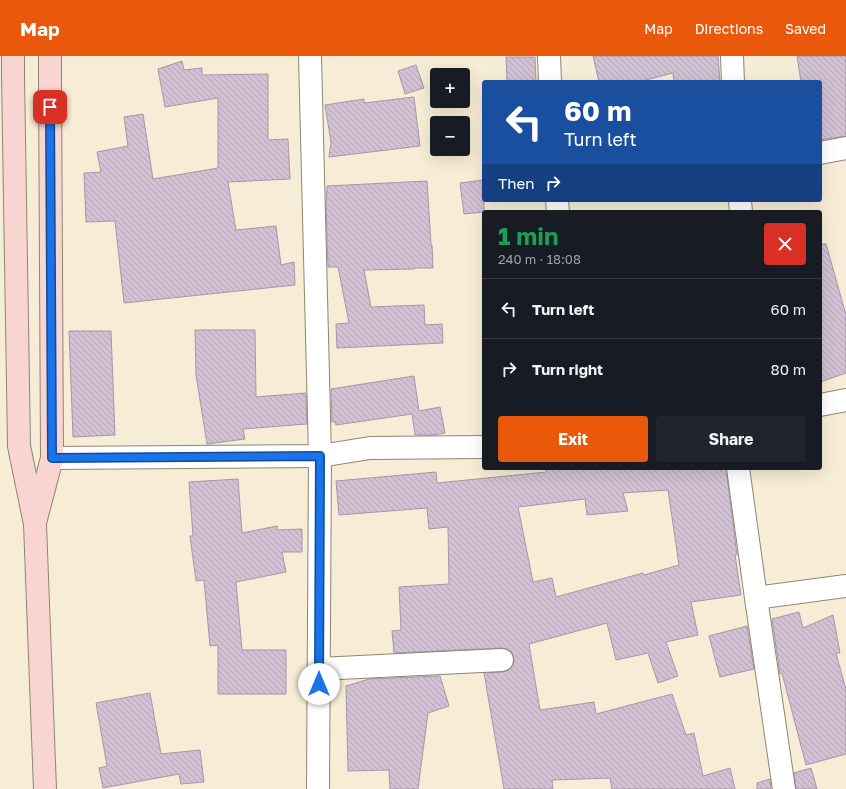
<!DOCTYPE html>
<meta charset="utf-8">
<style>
:root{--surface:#171b24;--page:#20242c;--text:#f1f3f6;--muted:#9ea1a6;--line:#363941;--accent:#ea580c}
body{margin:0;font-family:"Golos Text",sans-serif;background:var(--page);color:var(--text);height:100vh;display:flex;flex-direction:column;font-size:15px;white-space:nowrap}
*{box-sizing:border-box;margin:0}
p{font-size:13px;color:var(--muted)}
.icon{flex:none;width:22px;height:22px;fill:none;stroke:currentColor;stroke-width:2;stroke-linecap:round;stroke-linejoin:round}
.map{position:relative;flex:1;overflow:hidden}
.panel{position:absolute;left:482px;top:154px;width:340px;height:260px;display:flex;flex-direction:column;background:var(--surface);border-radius:4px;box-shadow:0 4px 16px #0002}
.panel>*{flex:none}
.guide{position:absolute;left:482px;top:24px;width:340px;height:122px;border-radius:4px;box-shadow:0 4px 16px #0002;background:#1a4fa0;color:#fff;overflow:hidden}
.buttons{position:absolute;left:430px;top:12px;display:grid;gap:8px}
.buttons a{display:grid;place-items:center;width:40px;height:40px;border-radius:4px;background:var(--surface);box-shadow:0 4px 16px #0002;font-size:20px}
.pin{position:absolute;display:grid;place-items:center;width:34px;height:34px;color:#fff;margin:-17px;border-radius:8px;box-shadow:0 2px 6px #0006}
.me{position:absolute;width:44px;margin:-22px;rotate:0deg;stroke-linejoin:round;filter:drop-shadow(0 0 3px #0008)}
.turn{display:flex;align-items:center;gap:14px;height:84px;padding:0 16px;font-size:18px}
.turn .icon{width:52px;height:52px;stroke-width:2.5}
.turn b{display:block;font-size:28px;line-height:34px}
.then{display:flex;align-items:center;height:38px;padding:0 16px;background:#0003;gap:8px;font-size:15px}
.round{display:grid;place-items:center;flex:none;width:42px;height:42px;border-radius:4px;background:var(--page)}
.summary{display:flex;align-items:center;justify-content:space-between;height:68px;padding:0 16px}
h1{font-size:24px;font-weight:700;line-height:30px;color:#1e9e55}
.button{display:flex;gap:8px;margin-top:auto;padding:8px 16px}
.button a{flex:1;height:46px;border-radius:4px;background:var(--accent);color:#fff;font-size:16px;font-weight:700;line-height:46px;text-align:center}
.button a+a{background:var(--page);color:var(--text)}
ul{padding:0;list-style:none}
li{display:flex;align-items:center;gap:12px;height:60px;padding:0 16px;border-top:1px solid var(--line)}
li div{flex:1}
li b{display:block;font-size:15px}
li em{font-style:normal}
header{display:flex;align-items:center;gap:24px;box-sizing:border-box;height:56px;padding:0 20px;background:var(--accent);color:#fff}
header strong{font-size:19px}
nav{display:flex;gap:22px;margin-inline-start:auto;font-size:14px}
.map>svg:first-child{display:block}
</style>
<header>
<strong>Map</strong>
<nav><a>Map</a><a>Directions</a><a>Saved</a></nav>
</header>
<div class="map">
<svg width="846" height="733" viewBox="0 0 846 733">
<defs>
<pattern id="building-back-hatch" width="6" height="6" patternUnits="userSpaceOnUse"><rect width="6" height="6" fill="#d2c1d4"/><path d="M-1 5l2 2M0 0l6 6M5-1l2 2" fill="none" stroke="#b5a6b6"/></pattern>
</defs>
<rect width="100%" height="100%" fill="#f7edd6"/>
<g fill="url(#building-back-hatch)" stroke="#a696a8" fill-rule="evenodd">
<polygon points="593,0 718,0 720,26 674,26 673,17 638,26 599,26"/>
<polygon points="797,0 846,0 846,80 820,84 820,26 801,26"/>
<polygon points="506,1 535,1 536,26 507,26"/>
<polygon points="182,5 184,14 202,12 202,19 268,18 268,84 288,83 290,123 228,126 236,174 276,170 281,209 294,206 295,229 124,247 115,165 86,166 84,117 101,116 97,96 128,90 124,61 143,58 153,123 218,112 218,42 165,51 158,13"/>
<polygon points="416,9 424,32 405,38 398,15"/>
<polygon points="414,41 420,90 329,101 331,86 325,49 364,43 364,47"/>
<polygon points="484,124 484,156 464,158 460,127"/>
<polygon points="427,125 431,189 432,189 433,212 414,212 414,213 364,214 371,251 424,249 425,269 442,268 443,287 337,292 336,268 349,267 338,211 328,211 326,149 327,130"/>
<polygon points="820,188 826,188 846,259 846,317 820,326"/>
<polygon points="195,274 255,274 256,341 306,337 307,368 243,373 245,383 207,388 196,319"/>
<polygon points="69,275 111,275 115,379 73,381"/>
<polygon points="414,320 419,355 440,351 445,377 432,379 415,379 412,358 336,369 335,366 332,366 331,333"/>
<path d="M546,412h180l11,87h-2l6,40 -50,7 7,33 -32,7 12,34 -20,7 -10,-30 -32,7 -9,-37 -78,21 11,66 54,-8 2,12 76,-20 14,41 8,-2 9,43 27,-8 5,21h-123l-2,-11 -58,2 1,9h-49l-20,-116 19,-1 6,-2 4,-4 1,-6 -2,-7 -5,-4 -6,-1 -107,5 -2,-22 9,-1 -2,-43 50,-3 -1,-57 -19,2 -2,-21 -88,7 -3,-34 100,-9 1,11 109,-11zM668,434l11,75 -35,10 -1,-2 -87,24 -4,-19 -19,4 -15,-75 67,-8 2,16 41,-4 -5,-18z"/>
<polygon points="238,423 242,477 277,470 278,474 302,473 302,496 282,496 286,516 236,526 242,594 286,594 286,638 218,638 218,589 210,590 204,524 196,525 190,480 193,480 189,426"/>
<polygon points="799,556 803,572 833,559 840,597 836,597 846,634 846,698 806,709 782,617 780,618 772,563"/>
<polygon points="747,570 754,613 720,621 709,580"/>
<polygon points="440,620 449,650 428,657 418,733 390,733 389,714 348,715 346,630 369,623"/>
<polygon points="150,637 161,698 200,694 204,726 181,728 179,718 103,732 99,712 107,710 96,647"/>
<polygon points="811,712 817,733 796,733 794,717"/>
<polygon points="770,723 771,733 757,733 757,727"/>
</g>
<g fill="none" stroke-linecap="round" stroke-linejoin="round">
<defs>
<g id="minor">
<polyline points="310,0 320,400 318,733"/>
<polyline points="549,0 550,26"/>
<polyline points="732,0 733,26"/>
<polyline points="820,97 846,92"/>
<polyline points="557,144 558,156"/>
<polyline points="740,144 741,156"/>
<polyline points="820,349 846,344"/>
<polyline points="52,402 320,400 370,392 484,391"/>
<polyline points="738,412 756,542 784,733"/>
<polyline points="756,542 846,530"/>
<polyline points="319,613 502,604"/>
</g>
<g id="secondary">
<polyline points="13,0 13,20 19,390 35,468 45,733"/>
<polyline points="36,463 52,402 50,19 50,0"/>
</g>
</defs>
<use href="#minor" stroke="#8e8671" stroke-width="24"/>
<use href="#secondary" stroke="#8e8671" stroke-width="24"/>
<use href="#minor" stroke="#fff" stroke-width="22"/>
<use href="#secondary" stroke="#f9d5d2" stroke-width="22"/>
</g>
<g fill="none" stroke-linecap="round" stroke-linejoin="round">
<defs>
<polyline id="route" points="50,51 52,402 320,400 319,628"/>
</defs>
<use href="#route" stroke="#114b97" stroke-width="10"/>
<use href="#route" stroke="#1a73e8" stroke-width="7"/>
</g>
</svg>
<div class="buttons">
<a>+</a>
<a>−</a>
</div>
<div class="pin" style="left:50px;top:51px;background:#d93025"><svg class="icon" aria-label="arrive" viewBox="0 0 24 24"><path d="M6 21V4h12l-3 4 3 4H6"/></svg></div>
<svg class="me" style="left:319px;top:628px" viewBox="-20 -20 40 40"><circle r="19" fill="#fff"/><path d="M0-13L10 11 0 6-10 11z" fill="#1a73e8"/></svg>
<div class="guide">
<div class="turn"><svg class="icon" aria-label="left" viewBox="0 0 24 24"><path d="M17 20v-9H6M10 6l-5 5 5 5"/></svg><div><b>60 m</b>Turn left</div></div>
<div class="then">Then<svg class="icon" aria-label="right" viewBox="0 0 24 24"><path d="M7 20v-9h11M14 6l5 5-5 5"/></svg></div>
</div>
<section class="panel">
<div class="summary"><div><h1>1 min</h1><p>240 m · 18:08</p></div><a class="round" style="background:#d93025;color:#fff"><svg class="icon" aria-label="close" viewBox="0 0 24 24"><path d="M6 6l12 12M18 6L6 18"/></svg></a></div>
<ul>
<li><svg class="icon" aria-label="left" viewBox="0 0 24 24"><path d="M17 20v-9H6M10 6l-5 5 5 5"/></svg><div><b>Turn left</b></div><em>60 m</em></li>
<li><svg class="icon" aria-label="right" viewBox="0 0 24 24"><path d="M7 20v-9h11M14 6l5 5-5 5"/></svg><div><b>Turn right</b></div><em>80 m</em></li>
</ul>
<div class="button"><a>Exit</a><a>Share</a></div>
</section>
</div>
